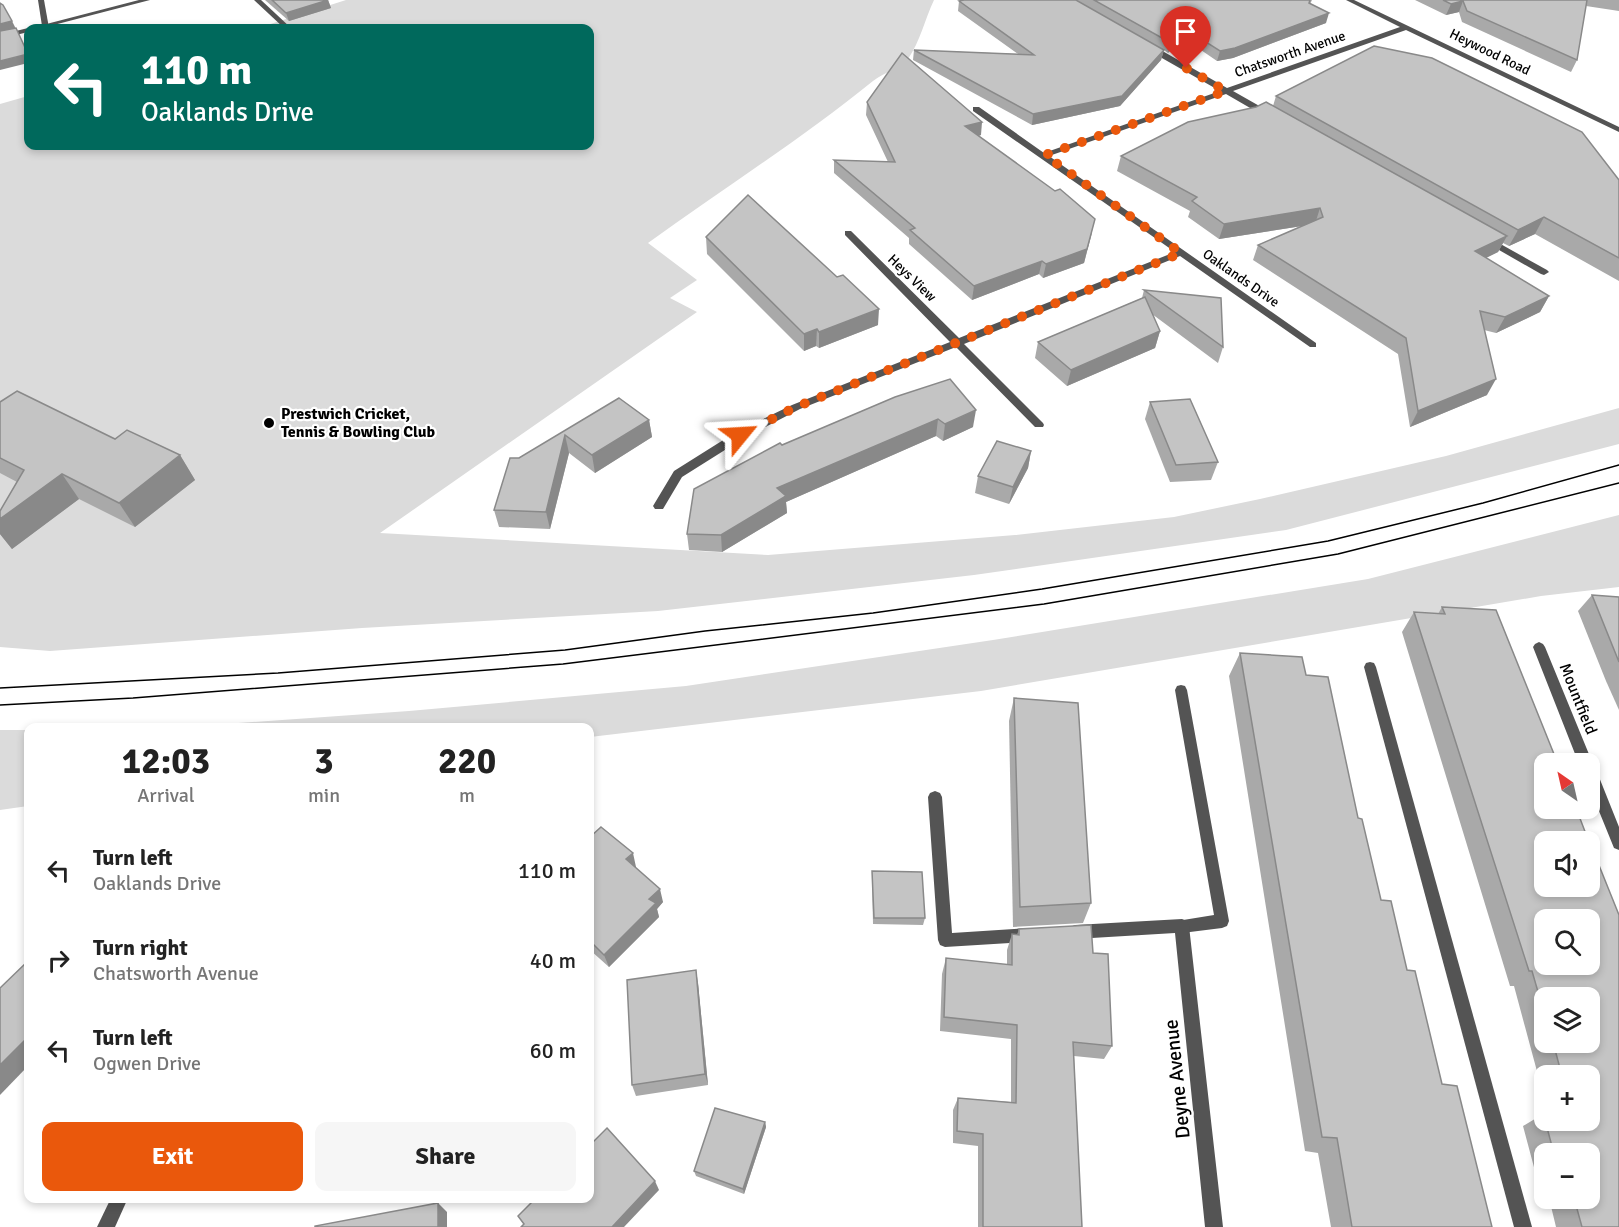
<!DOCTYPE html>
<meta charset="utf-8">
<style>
:root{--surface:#fff;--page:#f6f6f6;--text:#222;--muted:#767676;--accent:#ea580c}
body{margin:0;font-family:Signika,sans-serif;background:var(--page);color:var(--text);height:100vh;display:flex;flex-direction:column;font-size:22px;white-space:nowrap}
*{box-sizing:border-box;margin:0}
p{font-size:20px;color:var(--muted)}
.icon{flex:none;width:33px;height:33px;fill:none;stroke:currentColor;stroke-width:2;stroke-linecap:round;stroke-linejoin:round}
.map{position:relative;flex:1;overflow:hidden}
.drawer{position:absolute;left:24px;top:723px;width:570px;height:480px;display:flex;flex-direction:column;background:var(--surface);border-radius:12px;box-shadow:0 3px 9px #0003}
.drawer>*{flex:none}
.top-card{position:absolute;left:24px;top:24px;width:570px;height:126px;border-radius:12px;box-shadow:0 3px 9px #0003;background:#00695c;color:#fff;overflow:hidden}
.needle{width:39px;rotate:326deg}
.buttons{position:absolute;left:1534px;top:753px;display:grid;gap:12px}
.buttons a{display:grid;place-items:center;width:66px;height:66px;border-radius:12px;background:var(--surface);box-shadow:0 3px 9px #0003;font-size:30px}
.pin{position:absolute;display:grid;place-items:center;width:51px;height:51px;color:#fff;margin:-62px -26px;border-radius:50% 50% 50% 0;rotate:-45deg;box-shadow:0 0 6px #0007}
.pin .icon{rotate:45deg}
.me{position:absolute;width:66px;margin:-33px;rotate:63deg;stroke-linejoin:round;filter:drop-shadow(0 0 4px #0008)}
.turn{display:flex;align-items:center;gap:21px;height:126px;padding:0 18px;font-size:27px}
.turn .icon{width:78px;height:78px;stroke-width:2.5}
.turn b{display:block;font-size:42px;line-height:51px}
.eta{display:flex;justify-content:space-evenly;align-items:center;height:102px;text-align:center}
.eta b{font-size:36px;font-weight:700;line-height:42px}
.cta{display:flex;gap:12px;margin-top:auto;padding:12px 18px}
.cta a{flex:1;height:69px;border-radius:12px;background:var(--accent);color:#fff;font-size:24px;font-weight:700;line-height:69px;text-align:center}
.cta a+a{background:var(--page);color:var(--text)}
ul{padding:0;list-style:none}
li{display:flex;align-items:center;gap:18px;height:90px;padding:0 18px}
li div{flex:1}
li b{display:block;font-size:22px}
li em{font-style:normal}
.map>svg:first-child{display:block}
</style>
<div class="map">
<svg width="1619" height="1227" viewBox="0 0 1619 1227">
<rect width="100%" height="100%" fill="#fff"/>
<g fill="#dbdbdb">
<path d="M346,0h588c-9,19 -14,42 -26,59 -8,10 -24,13 -35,22 -70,57 -152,109 -225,162l49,37 -27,18 27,14 -317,221 388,22 247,-20 159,-18 86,-18 186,-43 173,-48v36l-333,86 -312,45 -316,36 -296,17 -312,23 -50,-4v-543l28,-8v50h562v-118h-332z"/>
<polygon points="1619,515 1619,587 1541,596 981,691 590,737 590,728 167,728 409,711 686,686 993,640 1368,579"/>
<polygon points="0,730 28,730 28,806 0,810"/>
</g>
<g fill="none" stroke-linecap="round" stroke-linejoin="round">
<g fill="#545454" fill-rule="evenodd">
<polygon points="38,0 44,0 49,28 42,26"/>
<polygon points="254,0 261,0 291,28 284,28"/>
<polygon points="1370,662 1374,663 1376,667 1532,1227 1514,1227 1364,667 1366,663"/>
</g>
<polygon fill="#545454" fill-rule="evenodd" points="1181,685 1185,686 1187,690 1229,921 1227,926 1222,928 1182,933 1177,931 1175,926 1177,921 1214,915 1175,690 1177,686"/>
<g fill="#545454" fill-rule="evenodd">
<polygon points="139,0 150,0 42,28 31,28"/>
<polygon points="1346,0 1354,0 1619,127 1619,132 1406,30 1233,91 1270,112 1270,116 1264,116 1226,94 1049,156 1316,343 1316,347 1310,347 1180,256 964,344 1043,423 1044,425 1043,427 1035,427 956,347 800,409 744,438 682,477 663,509 655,509 653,506 674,471 736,432 792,405 950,342 845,235 845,231 851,231 959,338 1175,252 973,111 973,107 979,107 1044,153 1220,91 1146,49 1146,45 1152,45 1227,88 1400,27"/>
<polygon points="28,28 31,28 28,28 28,32 0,39 0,35"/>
<polygon points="1488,237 1547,270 1549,272 1544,275 1541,274 1485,242 1485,238"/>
<polygon points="1539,642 1543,644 1545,647 1593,764 1591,767 1595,768 1597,772 1619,827 1619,850 1614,848 1590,789 1590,764 1579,764 1533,647 1535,644"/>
<polygon points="935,791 940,793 942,797 952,933 1028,928 1033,930 1035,935 1033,940 1028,942 945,947 940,945 938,940 928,797 930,793"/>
<polygon points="1182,919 1187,921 1189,926 1223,1227 1205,1227 1175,933 1075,939 1070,937 1068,932 1070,927 1075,925"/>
<polygon points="111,1198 128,1198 115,1227 97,1227"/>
</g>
<g stroke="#000" stroke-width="1.5">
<polyline points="0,688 278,673 565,650 705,631 873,613 1042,589 1328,541 1483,503 1619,465"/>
<polyline points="0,705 133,698 563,664 1044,604 1338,554 1619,483"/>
</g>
</g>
<g fill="#a9a9a9" fill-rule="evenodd">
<polygon points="265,0 328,0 331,8 289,21"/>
<polygon points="964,0 1312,0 1310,4 1326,23 1233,58 1217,61 1182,37 1168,53 1164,50 1161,60 1120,106 1032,125 913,60 914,50 1018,54 958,11 959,1"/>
<polygon points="1415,0 1619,0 1619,11 1586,6 1577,60 1571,72 1462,22 1459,12 1446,15"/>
<polygon points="1276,96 1619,180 1619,281 1535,234 1509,246 1503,243 1498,252 1486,258 1549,296 1540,312 1496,333 1484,330 1487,395 1410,427 1398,354 1253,260 1258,245 1302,226 1219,239 1188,217 1190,211 1117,171 1121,156 1256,107 1273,106"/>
<polygon points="867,102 981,135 979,136 1092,233 1084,263 1043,278 1039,274 972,300 909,244 909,238 834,173 834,160 888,162 866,115"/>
<polygon points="706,237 878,325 819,348 816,346 804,351 707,254"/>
<polygon points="1144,290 1223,347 1218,363 1152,314 1160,331 1155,348 1067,386 1035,358 1038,342 1142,298"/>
<polygon points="895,397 973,427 943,441 936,436 786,502 787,513 722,552 689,550 687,534 782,445"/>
<polygon points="619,398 649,420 652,437 595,473 569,453 550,529 499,527 494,510 519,458"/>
<polygon points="0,402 115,439 180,455 195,480 135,527 79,499 12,549 0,534 0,511 17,482 0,473"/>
<polygon points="1150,402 1218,462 1211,480 1170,482 1145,419"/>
<polygon points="1031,451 1028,468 1009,504 975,493 978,476"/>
<polygon points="1592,595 1619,597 1619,710 1606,681 1578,611"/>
<path d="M1442,607l54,3 62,154h-13v44h31l13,34h-44v44h45v-43l29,72v312h-63l-7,-29h41v-44h-45v29l-3,-11 -7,-1 -12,-45 20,-12h2v6h45v-44h-45v25l-31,-115h-4l-108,-354 12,-20 24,2zM1545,920h45v44h-45zM1545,998h45v44h-45z"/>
<polygon points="1240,653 1306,675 1358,818 1381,900 1407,970 1442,1084 1492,1227 1331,1227 1318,1153 1305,1151 1229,676"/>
<polygon points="1014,698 1091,903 1083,923 1013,927 1009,721"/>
<polygon points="590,837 636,867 636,868 663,902 657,909 659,917 609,967 590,950"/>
<polygon points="872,871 925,918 923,925 873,924 872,879"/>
<polygon points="1019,929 1093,953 1112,1046 1104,1059 1074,1056 1082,1227 978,1227 978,1146 953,1143 953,1110 958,1098 1011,1102 1011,1039 940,1031 942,974 946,958 1007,965 1007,950 1012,934 1017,935"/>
<polygon points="698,983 708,1085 636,1096 632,1085"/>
<polygon points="765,1122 766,1127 744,1194 696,1176 694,1171"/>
</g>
<g fill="#898989">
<polygon points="328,0 331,8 289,21 286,13"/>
<polygon points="1463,1 1459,12 1446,15 1451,4"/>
<polygon points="1329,13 1326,23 1233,58 1217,61 1220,51"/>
<polygon points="12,21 16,29 0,33 0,24"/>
<polygon points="1184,28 1182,37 1168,53 1171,43"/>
<polygon points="1164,50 1161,60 1120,106 1032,125 1033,114"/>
<polygon points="28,54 28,63 0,70 0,61"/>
<polygon points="982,122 981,135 964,139 965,126"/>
<polygon points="1320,208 1315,224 1219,239 1224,224"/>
<polygon points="1544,217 1535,234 1509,246 1518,230"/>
<polygon points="1095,219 1084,263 1043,278 1046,264"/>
<polygon points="1507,236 1498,252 1467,267 1475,251"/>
<polygon points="1042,261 1039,274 972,300 974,286"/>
<polygon points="1549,296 1540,312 1496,333 1505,317"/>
<polygon points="879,309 878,325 819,348 819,332"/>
<polygon points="817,329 816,346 804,351 804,334"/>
<polygon points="1160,331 1155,348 1067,386 1071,370"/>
<polygon points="1496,379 1487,395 1410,427 1418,411"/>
<polygon points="976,410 973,427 943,441 945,424"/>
<polygon points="938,419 936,436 786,502 787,513 722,552 721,535 777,488"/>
<polygon points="649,420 652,437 595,473 592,455"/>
<polygon points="565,435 569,453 550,529 546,512"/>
<polygon points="1031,451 1028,468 1009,504 1013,487"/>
<polygon points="180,455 195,480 135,527 119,503"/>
<polygon points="62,474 79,499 12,549 0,534 0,519"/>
<polygon points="633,853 636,867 630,873 626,859"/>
<polygon points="660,889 663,902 657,909 659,917 609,967 604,955 649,899"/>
<polygon points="696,970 698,983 708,1085 705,1074"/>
<polygon points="28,1037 28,1066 0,1095 0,1065"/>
<polygon points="765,1122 766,1127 744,1194 743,1189"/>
<polygon points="655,1181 659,1190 624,1227 612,1227"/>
<polygon points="438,1203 447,1212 447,1227 438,1227"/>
</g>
<g fill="#c4c4c4" stroke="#898989" stroke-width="1.5" fill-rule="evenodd">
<polygon points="272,0 328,0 286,13"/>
<polygon points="964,0 1076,0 1164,50 1122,96 1033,114 914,50 1034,55 959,1"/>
<polygon points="1094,0 1310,0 1309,3 1329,13 1235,48 1220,51 1184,28 1171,43"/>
<polygon points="1443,0 1587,0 1577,60 1467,11 1463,1 1451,4"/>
<polygon points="0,3 3,5 12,21 0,24"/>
<polygon points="16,28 28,54 0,61 0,31"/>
<polygon points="1374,46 1432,58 1582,132 1619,180 1619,258 1544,217 1518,230 1276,96"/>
<polygon points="902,53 982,122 965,126 1055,191 1060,189 1095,219 1087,249 1046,264 1042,261 974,286 910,230 915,228 834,160 895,162 867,102"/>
<polygon points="1266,102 1507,236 1475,251 1549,296 1505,317 1480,311 1496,379 1418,411 1406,338 1258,245 1323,217 1320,208 1224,224 1192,201 1197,197 1121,156 1188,122 1256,107"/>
<polygon points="748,195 837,277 843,275 879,309 819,332 817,329 804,334 706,237"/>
<polygon points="1144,290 1221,298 1223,347"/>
<polygon points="1145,297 1160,331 1071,370 1038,342"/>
<polygon points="950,379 976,410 945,424 938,419 777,488 786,496 721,535 687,534 694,489 780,443 782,445 895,397"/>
<polygon points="17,391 115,439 127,430 180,455 119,503 62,474 0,519 0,511 24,470 0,458 0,402"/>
<polygon points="619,398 649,420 592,455 565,435 546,512 494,510 510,458 519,458"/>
<polygon points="1190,399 1218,462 1176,465 1150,402"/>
<polygon points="997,441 1031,451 1013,487 978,476"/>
<polygon points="1592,595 1619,597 1619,662"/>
<path d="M1442,607l54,3 62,154h-13v44h31l13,34h-44v44h45v-43l29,72v312h-37l-8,-29h16v-44h-36l-9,-34h45v-44h-28l-9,-34h37v-44h-45v18l-13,-45h-3l-115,-359 31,2zM1545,920h45v44h-45z"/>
<polygon points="1240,653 1302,657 1306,675 1328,677 1358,818 1362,819 1381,900 1391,901 1407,970 1415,971 1442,1084 1457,1086 1492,1227 1352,1227 1337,1138 1322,1137"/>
<polygon points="1014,698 1078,703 1091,903 1020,907"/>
<polygon points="601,827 633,853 626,859 660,889 649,899 656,903 604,955 590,941 590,837"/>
<polygon points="872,871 922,872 925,918 874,918"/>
<polygon points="1091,925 1093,953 1108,954 1112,1046 1073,1042 1082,1227 983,1227 983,1134 957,1131 958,1098 1016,1103 1017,1025 944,1017 946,958 1012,965 1012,934 1019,935 1019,929"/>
<polygon points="28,961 28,1037 0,1065 0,988"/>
<polygon points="696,970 705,1074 632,1085 627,980"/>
<polygon points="715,1108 765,1122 743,1189 694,1171"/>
<polygon points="607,1128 655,1181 612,1227 521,1227 524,1224 518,1216 536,1198 590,1198 590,1145"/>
<polygon points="438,1203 438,1227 315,1227 315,1226"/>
</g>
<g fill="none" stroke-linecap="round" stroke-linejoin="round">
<polyline stroke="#ea580c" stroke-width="10" stroke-dasharray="0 18" points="740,435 796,407 1181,253 1045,155 1226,91 1186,68"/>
</g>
<circle fill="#000" stroke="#fff" stroke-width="2" cx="269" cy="423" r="6"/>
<g text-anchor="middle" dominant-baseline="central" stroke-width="4.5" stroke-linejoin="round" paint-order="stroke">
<g font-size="14" fill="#000" stroke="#fff">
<text transform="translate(1490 52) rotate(26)">Heywood Road</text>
<text transform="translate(1290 54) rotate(-19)">Chatsworth Avenue</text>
<text transform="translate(912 278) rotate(44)">Heys View</text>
<text transform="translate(1241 278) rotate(35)">Oaklands Drive</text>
</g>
<g font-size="16" font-weight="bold" fill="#000" stroke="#fff" text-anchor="start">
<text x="281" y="414">Prestwich Cricket,<tspan x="281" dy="18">Tennis &amp; Bowling Club</tspan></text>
</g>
<g font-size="16" fill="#000" stroke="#fff">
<text transform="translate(1578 699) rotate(68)">Mountfield</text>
</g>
<g font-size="20" fill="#000" stroke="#fff">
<text transform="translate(1177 1079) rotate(-96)">Deyne Avenue</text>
</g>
</g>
</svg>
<div class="buttons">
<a><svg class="needle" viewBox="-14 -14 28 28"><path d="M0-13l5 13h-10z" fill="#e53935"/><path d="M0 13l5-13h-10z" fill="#767676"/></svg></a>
<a><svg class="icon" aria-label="sound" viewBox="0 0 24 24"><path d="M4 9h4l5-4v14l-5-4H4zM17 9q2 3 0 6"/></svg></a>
<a><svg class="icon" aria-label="search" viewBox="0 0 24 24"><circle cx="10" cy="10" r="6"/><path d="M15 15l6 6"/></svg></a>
<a><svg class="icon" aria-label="layers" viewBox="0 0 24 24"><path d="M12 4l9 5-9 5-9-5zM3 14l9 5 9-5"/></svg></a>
<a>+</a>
<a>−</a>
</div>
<div class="pin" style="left:1186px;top:68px;background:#d93025"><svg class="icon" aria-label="arrive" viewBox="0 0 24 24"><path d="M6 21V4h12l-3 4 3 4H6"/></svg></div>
<svg class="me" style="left:740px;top:435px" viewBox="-20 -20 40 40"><path d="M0-17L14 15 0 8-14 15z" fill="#ea580c" stroke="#fff" stroke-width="4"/></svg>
<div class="top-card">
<div class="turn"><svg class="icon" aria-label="left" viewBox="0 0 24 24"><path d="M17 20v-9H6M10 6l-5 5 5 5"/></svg><div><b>110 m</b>Oaklands Drive</div></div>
</div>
<section class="drawer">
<div class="eta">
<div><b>12:03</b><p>Arrival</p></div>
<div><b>3</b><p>min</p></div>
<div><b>220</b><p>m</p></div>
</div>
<ul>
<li><svg class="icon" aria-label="left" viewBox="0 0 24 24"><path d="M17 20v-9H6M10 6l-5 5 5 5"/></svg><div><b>Turn left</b><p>Oaklands Drive</p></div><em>110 m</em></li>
<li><svg class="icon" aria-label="right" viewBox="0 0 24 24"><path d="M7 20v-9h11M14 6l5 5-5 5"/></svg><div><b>Turn right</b><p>Chatsworth Avenue</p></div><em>40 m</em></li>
<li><svg class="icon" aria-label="left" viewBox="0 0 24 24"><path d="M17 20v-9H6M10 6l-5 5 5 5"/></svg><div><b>Turn left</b><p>Ogwen Drive</p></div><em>60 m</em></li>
</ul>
<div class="cta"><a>Exit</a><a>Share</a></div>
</section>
</div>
